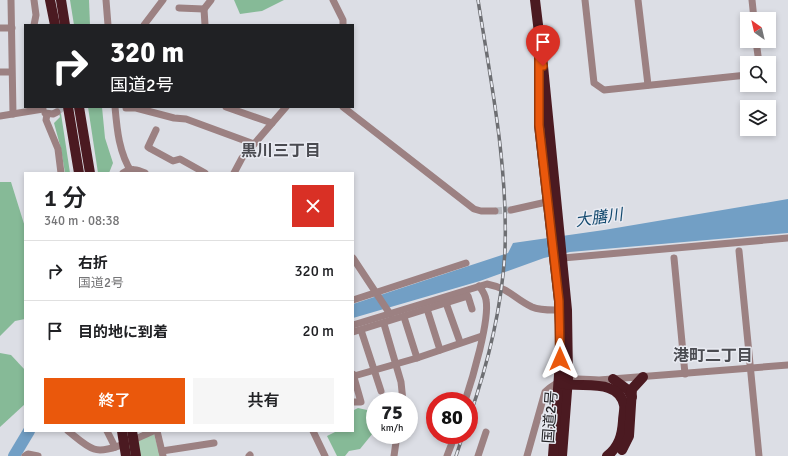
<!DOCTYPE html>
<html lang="ja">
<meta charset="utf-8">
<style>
:root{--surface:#fff;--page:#f6f6f6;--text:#202124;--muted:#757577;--line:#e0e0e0;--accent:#ea580c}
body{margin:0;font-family:Signika,"Noto Sans JP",sans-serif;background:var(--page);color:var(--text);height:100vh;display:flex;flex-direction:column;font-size:15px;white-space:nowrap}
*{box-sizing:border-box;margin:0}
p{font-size:13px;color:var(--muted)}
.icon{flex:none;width:22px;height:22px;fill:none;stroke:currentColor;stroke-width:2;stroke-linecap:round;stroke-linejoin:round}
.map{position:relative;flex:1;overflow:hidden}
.panel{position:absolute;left:24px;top:172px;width:330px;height:260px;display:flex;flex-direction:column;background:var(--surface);border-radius:0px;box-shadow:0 2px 6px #0003}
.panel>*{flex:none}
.banner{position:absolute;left:24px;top:24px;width:330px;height:84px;border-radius:0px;box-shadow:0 2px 6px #0003;background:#202124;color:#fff;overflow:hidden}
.needle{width:26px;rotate:326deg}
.fabs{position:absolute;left:740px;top:12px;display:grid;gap:8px}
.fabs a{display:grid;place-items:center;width:36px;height:36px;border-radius:0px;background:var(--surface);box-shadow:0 2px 6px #0003;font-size:20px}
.speed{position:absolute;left:366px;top:392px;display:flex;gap:8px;font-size:20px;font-weight:700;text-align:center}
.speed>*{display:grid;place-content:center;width:52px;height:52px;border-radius:50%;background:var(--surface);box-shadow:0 2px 6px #0003;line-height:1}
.speed small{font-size:10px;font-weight:400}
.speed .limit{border:6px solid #d22;background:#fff;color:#111}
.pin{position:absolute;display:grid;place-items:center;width:34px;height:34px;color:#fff;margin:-41px -17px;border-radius:50% 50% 50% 0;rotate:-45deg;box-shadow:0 0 4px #0007}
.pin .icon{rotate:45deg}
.me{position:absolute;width:44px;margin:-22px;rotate:0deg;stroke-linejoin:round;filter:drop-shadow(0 0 3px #0008)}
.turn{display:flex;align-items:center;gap:14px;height:84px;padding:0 20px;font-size:18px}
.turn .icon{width:52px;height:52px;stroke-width:2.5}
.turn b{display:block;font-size:28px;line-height:34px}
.round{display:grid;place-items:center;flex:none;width:42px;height:42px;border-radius:0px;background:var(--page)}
.headline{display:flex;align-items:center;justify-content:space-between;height:68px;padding:0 20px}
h1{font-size:24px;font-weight:600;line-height:30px}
.cta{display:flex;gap:8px;margin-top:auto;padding:8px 20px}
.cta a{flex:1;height:46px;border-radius:0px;background:var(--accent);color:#fff;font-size:16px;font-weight:600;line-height:46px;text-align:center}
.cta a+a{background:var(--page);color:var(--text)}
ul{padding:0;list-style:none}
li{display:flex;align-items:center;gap:12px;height:60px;padding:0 20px;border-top:1px solid var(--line)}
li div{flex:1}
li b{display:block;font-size:15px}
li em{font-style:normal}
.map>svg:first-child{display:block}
</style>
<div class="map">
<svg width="788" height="456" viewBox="0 0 788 456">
<rect width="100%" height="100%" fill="#dcdee5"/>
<polygon fill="#acceb6" points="154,434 160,456 129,456 128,443"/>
<g fill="#86ba97">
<polygon points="70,0 89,0 90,25 74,25"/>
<polygon points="234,0 284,0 262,11 240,14"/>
<polygon points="57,107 60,107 70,173 65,173 61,149 54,123 60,117"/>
<polygon points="88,107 102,107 105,138 113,163 109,173 98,173"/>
<polygon points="0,182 11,182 25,227 25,319 15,321 0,336"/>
<polygon points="0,353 11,355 25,370 25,404 0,427"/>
<polygon points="358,408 367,410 374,424 373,433 360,449 349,451 345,456 337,456 327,436 337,431 353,431 354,410"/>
</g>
<polygon fill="#729fc5" points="788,199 788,233 570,252 544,258 480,281 353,318 353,304 508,253 513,243 604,230"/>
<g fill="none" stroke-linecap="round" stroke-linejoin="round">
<polyline stroke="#729fc5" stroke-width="12" points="14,456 29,431"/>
<g stroke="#b7b9bf" stroke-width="7" stroke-dasharray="7 3.5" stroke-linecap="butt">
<polyline points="57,112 63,107"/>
<polyline points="495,211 511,210"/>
</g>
<g stroke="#9c8182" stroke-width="7">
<polyline points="11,0 13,114"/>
<polyline points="34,0 36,15 34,25"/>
<polyline points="106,0 108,25"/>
<polyline points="333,0 343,20 343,25"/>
<polyline points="585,0 594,83 604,90 747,75"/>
<polyline points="638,0 648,85"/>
<polyline points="752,0 754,19"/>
<polyline points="179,8 204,9 211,0"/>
<polyline points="204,9 205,25"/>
<polyline points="144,25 163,0"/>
<polyline points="0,28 12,28"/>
<polyline points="756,41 759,63"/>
<polyline points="0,72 11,72"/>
<path d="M115,107c2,23 4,46 17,66"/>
<polyline points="226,107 272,123"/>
<polyline points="343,107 474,209 481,211 495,211"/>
<polyline points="126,108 136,108 174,118 186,119 254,144"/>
<polyline points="45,113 53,114 57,112"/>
<polyline points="47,114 46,120 58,149 61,173"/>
<polyline points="0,116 43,109"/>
<polyline points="156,130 148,147 151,149 173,161 180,159 205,173"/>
<path d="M123,173c8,-5 14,-4 22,0"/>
<polyline points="234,173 242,158 286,107"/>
<polyline points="511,210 551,201"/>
<polyline points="739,251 759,456"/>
<polyline points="353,258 390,314"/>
<polyline points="563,258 788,238"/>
<polyline points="674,258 685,374"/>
<polyline points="353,300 466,263"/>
<polyline points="446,303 460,342"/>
<polyline points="427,309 440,350"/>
<polyline points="404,317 417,358"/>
<polyline points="384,324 401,382 403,401"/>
<path d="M353,325l134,-41c24,5 26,14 45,23 9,4 21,3 31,3"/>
<polyline points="361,330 381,391"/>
<polyline points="353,332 468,296 472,309"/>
<polyline points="353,374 361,402 353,402"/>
<polyline points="354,376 417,358 482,336"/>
<path d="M465,401c7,-21 25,-81 21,-101 -1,-6 -3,-9 -7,-14"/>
<path d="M68,431c8,6 17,15 26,18 14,5 45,-12 59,-18"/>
<polyline points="107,431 115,447"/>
<polyline points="157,431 163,456"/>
<polyline points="313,431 325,456"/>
<polyline points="162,451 214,443"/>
<polyline points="25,456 28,454 38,456"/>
<polyline points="249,456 250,455"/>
<polyline points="394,456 397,435"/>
<polyline points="447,456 455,435"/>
<polyline points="478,456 486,432"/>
<path d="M527,456l18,-64c17,-17 32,-13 54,-12l189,-15"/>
</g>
<g stroke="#4b1a21" stroke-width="10">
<polyline points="50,0 55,25"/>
<polyline points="61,0 65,25"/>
<polyline points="535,0 543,66 567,310 568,378 562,456"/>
<polyline points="539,88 539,125 559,301 561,348 553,456"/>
<polyline points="68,107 79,173"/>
<polyline points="79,107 90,173"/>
<polyline points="613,379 628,390 632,397"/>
<path d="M561,383c19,6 57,-6 63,22 1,4 -1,11 -1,16 -1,14 -4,26 -16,35"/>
<polyline points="122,431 126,456"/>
<polyline points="132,431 136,456"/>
<polyline points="622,450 629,436 632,389 643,377"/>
</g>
<defs>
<g id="rail">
<path d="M469,418c19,-54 33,-110 36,-168 3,-84 -14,-168 -27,-250"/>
<polyline points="456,456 463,435"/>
</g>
</defs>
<use href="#rail" stroke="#6d6e72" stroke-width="3.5"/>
<use href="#rail" stroke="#e9ebf2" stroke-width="2" stroke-dasharray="6" stroke-linecap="butt"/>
</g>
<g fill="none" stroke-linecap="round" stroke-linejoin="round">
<defs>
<polyline id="route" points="543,66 539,46 539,125 559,301 560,359"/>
</defs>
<use href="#route" stroke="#983908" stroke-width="10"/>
<use href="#route" stroke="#ea580c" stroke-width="7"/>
</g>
<g text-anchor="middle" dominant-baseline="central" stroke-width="3" stroke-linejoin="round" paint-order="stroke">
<g font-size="15" fill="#232326" stroke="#e9ebf2">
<text transform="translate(550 417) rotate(-86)">国道2号</text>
</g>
<g font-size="16" font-weight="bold" fill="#4a4b51" stroke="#e9ebf2">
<text x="281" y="151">黒川三丁目</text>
<text x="713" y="356">港町二丁目</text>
</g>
<g font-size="16" font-style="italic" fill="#13496e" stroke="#e9ebf2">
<text transform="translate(599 218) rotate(-8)">大膳川</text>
</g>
</g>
</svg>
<div class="fabs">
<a><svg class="needle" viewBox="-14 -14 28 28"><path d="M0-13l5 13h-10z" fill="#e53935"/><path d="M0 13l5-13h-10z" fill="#757577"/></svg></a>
<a><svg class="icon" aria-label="search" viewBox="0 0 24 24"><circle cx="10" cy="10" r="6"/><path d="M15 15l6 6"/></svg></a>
<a><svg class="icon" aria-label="layers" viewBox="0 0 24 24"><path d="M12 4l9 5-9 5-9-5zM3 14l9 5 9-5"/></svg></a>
</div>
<div class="speed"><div>75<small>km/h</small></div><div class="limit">80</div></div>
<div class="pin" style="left:543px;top:66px;background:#d93025"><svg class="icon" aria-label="arrive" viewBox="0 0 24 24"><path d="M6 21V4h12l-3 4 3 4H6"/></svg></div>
<svg class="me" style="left:560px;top:359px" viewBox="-20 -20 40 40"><path d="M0-17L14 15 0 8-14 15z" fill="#ea580c" stroke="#fff" stroke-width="4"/></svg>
<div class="banner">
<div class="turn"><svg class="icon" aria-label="right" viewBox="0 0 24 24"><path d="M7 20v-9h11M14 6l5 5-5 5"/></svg><div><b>320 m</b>国道2号</div></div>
</div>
<section class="panel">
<div class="headline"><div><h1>1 分</h1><p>340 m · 08:38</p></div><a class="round" style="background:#d93025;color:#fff"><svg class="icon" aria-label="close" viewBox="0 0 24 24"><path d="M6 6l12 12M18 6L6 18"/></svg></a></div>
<ul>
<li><svg class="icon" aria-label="right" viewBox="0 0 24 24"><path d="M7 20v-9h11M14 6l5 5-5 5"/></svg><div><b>右折</b><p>国道2号</p></div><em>320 m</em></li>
<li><svg class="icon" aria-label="arrive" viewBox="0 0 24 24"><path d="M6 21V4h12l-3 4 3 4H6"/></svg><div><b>目的地に到着</b></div><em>20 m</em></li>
</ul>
<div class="cta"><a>終了</a><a>共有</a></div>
</section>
</div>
